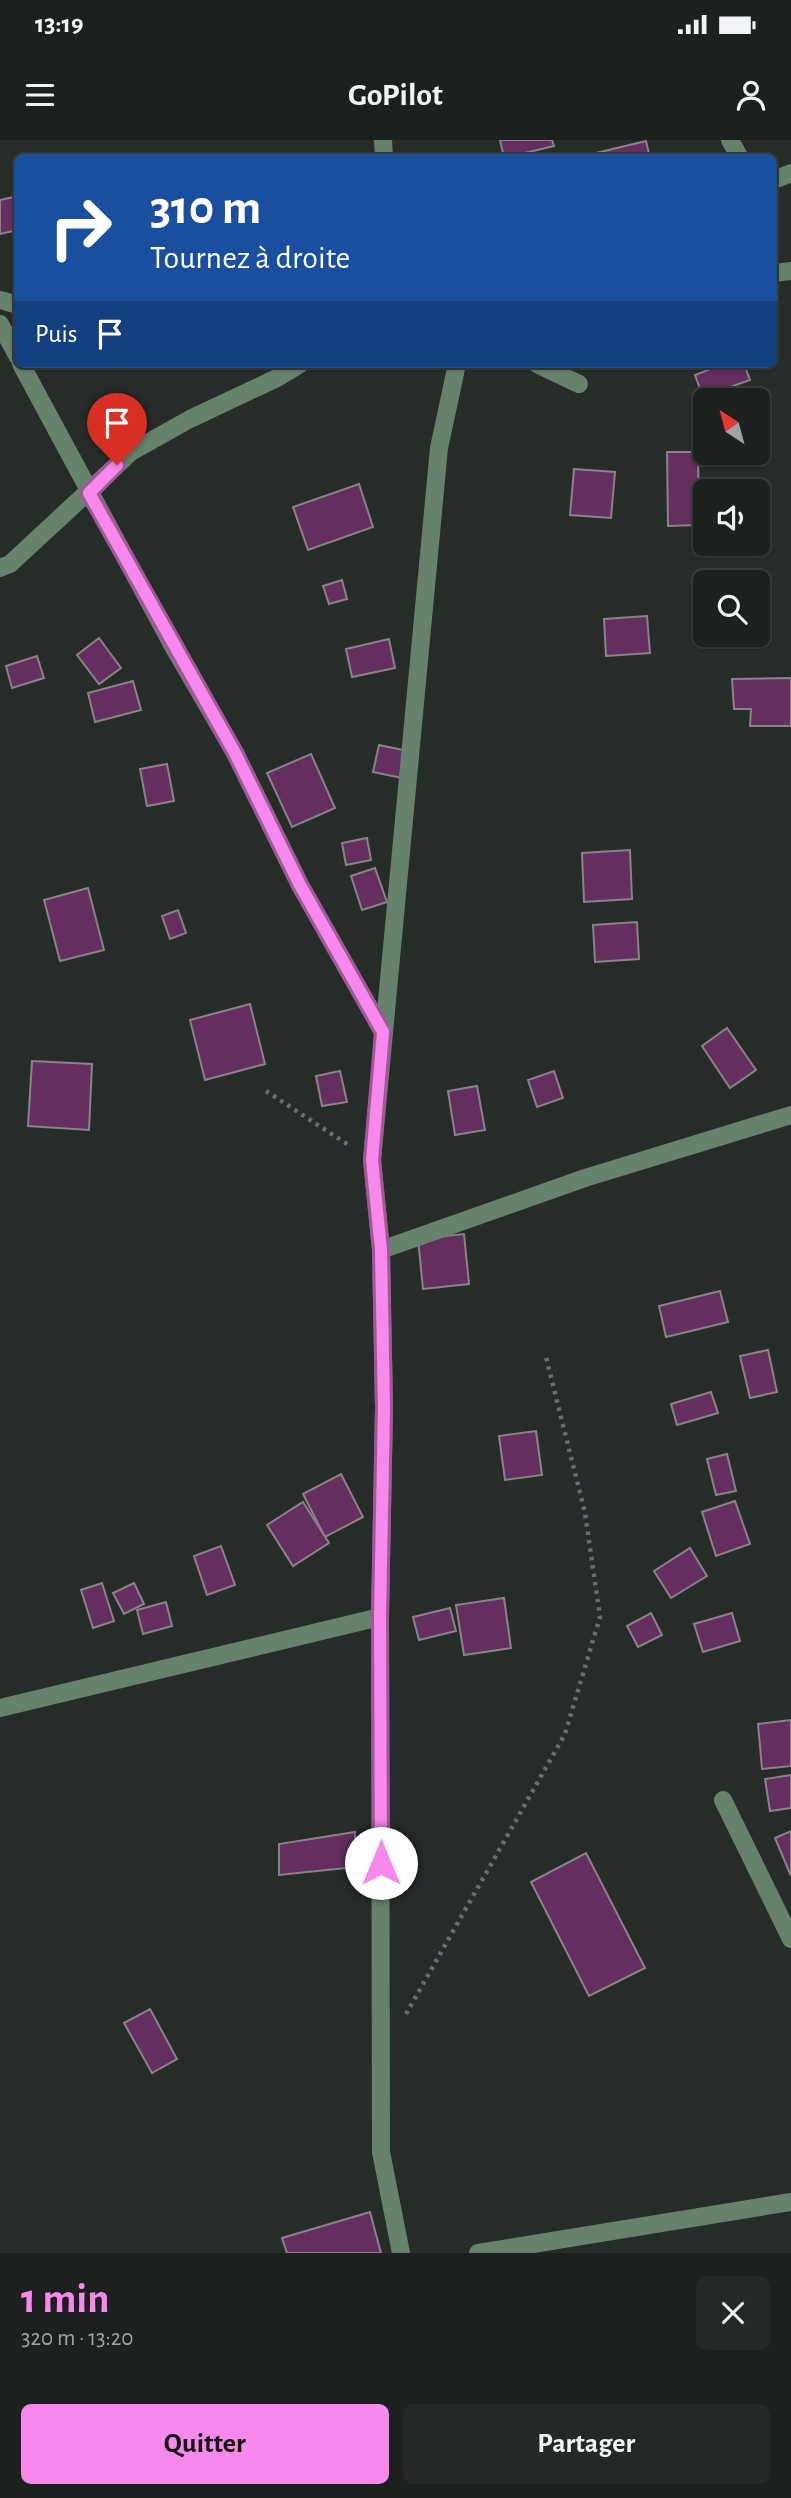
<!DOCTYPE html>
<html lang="fr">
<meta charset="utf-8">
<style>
:root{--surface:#1c211d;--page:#252926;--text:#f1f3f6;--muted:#a0a3a4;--line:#3a3e3b;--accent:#f788ec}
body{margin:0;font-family:"Alegreya Sans",sans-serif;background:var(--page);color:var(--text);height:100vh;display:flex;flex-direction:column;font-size:26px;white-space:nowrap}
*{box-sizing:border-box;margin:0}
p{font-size:23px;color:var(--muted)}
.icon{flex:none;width:38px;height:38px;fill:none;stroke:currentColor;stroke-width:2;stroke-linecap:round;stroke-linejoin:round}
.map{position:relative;height:2113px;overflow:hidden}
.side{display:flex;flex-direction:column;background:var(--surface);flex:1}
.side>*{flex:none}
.top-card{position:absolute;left:14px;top:14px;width:763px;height:214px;border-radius:10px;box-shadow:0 2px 5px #0004,0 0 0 2px var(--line);background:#1a4fa0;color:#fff;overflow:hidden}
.needle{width:46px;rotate:324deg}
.tools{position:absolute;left:693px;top:248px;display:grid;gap:14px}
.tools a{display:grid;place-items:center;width:77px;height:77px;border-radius:10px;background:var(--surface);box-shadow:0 2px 5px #0004,0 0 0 2px var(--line);font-size:35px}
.pin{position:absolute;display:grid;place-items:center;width:60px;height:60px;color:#fff;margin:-72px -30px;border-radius:50% 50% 50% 0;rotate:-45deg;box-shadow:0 0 7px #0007}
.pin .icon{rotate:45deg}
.me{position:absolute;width:77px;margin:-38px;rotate:0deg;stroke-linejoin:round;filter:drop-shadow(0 0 5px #0008)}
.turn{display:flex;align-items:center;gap:24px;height:147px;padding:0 21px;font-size:32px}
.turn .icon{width:91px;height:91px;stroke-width:2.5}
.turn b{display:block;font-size:49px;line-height:60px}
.then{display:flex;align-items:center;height:66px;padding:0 21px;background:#0003;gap:14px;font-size:26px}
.round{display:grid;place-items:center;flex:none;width:74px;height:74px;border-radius:10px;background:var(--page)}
.headline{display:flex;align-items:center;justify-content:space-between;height:119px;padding:0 21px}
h1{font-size:42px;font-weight:600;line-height:52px;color:var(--accent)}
.cta{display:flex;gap:14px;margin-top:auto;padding:14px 21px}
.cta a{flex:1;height:80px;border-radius:10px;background:var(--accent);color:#111;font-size:28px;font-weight:600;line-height:80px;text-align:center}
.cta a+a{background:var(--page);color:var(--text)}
.status{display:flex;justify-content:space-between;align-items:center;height:49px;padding:0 35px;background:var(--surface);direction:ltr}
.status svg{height:19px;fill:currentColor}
header{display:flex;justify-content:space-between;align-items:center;height:91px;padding:0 21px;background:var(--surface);font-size:32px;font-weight:600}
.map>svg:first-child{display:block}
</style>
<div class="status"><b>13:19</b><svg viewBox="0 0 49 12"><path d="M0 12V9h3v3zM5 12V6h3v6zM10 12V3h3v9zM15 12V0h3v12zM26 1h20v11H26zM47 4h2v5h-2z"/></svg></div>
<header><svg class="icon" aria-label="menu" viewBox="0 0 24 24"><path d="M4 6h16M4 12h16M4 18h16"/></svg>GoPilot<svg class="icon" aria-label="person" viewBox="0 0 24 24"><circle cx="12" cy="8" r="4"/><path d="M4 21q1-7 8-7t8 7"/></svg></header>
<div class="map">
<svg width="791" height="2113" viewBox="0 0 791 2113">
<rect width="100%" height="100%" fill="#262c27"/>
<g fill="#642e5f" stroke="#898288" stroke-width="2">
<polygon points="500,0 552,0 554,6 504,18"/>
<polygon points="646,1 650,18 597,18 596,13"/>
<polygon points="18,56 18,90 0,94 0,60"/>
<polygon points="723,224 744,224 750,240 703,257 695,235"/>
<polygon points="667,312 698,312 699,385 668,386"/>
<polygon points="574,329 615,332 611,378 570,375"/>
<polygon points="359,344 373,387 308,410 293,367"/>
<polygon points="342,440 347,459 329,464 323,446"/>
<polygon points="647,476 650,513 606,516 604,479"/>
<polygon points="99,498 121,528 99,544 77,515"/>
<polygon points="389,499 395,528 352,537 346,509"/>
<polygon points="37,516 44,538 12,548 6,526"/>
<polygon points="791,538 791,586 750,586 751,569 734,569 732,539"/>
<polygon points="133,541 141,570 95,582 88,553"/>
<polygon points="379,605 408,611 402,638 373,632"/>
<polygon points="311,614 335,668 292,687 267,633"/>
<polygon points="167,624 174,661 147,666 140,629"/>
<polygon points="367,698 371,720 346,725 342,703"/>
<polygon points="630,710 632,759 584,762 582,713"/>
<polygon points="375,728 387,762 362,770 351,736"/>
<polygon points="88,748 104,810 60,821 44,760"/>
<polygon points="178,770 186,793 170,799 162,776"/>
<polygon points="637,782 639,819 595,822 593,785"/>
<polygon points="250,864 265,924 205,940 190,880"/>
<polygon points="727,888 756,930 730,948 702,906"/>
<polygon points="32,921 92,924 89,990 28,986"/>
<polygon points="340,931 347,962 322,966 316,936"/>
<polygon points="554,931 563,958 537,967 528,940"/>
<polygon points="477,946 485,990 455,995 448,951"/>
<polygon points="464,1094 469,1144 423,1149 418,1099"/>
<polygon points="720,1151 728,1182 666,1197 659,1166"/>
<polygon points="768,1210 777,1252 750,1258 740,1216"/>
<polygon points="711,1252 718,1273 677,1285 671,1264"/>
<polygon points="536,1291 542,1335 505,1340 499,1296"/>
<polygon points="727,1314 736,1351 716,1355 707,1319"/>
<polygon points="341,1334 363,1377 325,1397 303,1354"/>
<polygon points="735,1361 750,1404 716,1416 702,1372"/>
<polygon points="303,1362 329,1403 293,1426 267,1385"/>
<polygon points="221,1406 235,1445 207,1455 194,1416"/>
<polygon points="690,1408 707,1436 671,1458 654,1431"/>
<polygon points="102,1443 114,1481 93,1488 81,1450"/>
<polygon points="134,1443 144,1464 124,1474 113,1453"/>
<polygon points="504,1458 511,1508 464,1515 456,1465"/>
<polygon points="166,1462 172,1486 143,1494 137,1470"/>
<polygon points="450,1468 456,1491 419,1500 413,1477"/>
<polygon points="651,1473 662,1495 638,1507 627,1486"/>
<polygon points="732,1473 740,1501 703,1512 694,1484"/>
<polygon points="791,1580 791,1626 762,1629 758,1584"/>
<polygon points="791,1635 791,1668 770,1671 765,1639"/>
<polygon points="791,1691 791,1736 775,1698"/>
<polygon points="355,1692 355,1727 279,1735 279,1704"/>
<polygon points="586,1713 645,1828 589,1856 531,1742"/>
<polygon points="150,1869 177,1919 152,1933 124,1883"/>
<polygon points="370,2072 381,2113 287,2113 282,2098"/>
</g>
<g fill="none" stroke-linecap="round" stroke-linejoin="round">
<g stroke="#696e6a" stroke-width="4.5" stroke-dasharray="3.5 5" stroke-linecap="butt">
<polyline points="266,951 350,1006"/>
<polyline points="406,1874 565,1594 600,1477 585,1373 546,1217"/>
</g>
<g stroke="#66826d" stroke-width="18">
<polyline points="383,0 384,18"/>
<polyline points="730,0 740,18"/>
<polyline points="774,40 791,33"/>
<polyline points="774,133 791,131"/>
<polyline points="0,160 18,165"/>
<polyline points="0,184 18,217"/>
<polyline points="21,224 174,508 235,613 300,745 383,892"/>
<polyline points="537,224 579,244"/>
<polyline points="0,428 10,424 131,312 190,279 277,238 300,224"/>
<polyline points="381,1110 585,1038 791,975"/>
<polyline points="0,1568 380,1477"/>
<polyline points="723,1660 791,1799"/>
<polyline points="401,2113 381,2012 380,1477 384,1267 381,1110 372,1020 439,308 457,224"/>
<polyline points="478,2113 791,2062"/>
</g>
</g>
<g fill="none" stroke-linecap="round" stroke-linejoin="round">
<defs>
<polyline id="route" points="117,325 89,353 235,613 300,745 383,892 372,1020 381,1110 384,1268 380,1477 381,1723"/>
</defs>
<use href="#route" stroke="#a15899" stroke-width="18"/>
<use href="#route" stroke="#f788ec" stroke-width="12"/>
</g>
</svg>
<div class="tools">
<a><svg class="needle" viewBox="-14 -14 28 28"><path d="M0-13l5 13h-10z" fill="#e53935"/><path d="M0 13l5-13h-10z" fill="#a0a3a4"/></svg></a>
<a><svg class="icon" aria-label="sound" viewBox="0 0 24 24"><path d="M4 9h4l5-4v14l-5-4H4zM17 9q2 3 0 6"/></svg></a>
<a><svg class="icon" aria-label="search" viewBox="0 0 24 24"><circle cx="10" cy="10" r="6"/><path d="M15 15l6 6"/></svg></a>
</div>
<div class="pin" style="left:117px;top:325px;background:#d93025"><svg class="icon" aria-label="arrive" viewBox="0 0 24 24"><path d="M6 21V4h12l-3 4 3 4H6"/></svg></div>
<svg class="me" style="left:381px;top:1723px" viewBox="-20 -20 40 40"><circle r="19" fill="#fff"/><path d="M0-13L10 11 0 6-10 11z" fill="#f788ec"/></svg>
<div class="top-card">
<div class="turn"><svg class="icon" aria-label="right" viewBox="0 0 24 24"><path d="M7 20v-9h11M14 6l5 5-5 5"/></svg><div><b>310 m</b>Tournez à droite</div></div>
<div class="then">Puis<svg class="icon" aria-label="arrive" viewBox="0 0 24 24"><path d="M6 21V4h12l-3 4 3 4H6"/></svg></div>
</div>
</div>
<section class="side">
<div class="headline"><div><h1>1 min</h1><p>320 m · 13:20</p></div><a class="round"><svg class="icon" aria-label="close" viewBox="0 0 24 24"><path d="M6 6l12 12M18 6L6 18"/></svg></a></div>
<div class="cta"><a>Quitter</a><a>Partager</a></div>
</section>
